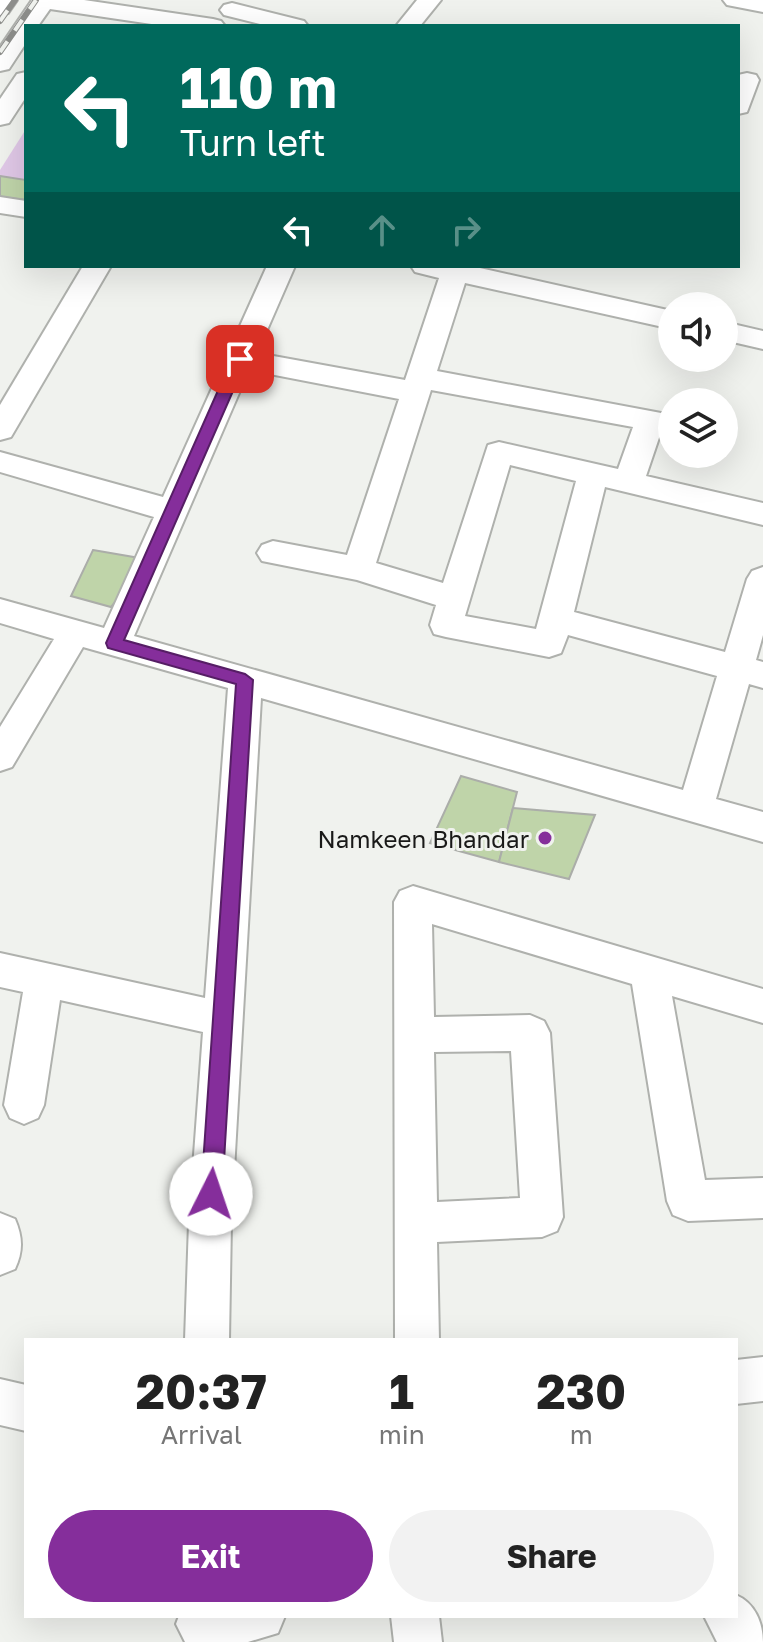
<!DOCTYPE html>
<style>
:root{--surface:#fff;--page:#f2f2f2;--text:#222;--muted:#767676;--accent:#852e9b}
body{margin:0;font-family:"Golos Text",sans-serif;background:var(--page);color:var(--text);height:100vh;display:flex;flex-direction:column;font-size:30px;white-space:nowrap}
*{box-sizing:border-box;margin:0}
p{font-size:26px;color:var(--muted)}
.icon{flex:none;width:44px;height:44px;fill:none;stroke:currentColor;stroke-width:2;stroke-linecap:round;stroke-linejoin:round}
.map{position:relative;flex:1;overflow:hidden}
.details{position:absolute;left:24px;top:1338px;width:714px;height:280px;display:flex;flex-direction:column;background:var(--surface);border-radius:0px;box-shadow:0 8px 32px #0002}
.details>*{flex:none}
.hud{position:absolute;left:24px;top:24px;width:716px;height:244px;border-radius:0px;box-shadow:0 8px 32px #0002;background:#00695c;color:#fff;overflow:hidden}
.buttons{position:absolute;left:658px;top:292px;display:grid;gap:16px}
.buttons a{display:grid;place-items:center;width:80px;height:80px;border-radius:50%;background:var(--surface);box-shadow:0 8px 32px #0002;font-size:40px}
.pin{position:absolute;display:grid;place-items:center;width:68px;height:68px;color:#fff;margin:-34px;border-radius:16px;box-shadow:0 4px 12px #0006}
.me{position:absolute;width:88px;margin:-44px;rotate:4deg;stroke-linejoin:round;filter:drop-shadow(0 0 6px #0008)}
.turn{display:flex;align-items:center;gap:28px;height:168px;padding:0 24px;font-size:36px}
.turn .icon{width:104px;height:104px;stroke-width:2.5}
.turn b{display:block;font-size:56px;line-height:68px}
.lanes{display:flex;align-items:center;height:76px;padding:0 24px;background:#0003;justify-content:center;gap:40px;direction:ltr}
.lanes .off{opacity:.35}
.eta{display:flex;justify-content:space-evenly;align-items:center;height:136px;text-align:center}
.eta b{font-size:48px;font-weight:700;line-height:56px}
.action{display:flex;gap:16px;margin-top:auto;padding:16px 24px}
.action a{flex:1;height:92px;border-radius:48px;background:var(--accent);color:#fff;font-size:32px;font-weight:700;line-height:92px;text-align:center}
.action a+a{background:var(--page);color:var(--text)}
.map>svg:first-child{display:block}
</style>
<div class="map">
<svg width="763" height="1642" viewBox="0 0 763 1642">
<rect width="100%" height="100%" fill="#f0f2ee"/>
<polygon fill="#e0c8e7" points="26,129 26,180 0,176 0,170"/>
<g fill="#bfd4a9" stroke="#abada9" stroke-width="2">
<polygon points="0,176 26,180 26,200 0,197"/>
<polygon points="93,550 151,560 111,607 71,596"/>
<polygon points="461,776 517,792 499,862 430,843"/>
<polygon points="513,808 595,815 569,879 499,862"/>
</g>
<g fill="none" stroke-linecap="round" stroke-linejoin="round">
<defs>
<g id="minor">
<polygon points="0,0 17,0 8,13 0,15"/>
<polygon points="32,0 84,0 213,19 221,21 225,26 165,26 50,9 38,26 26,26 26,43 9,69 0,71 0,47"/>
<polygon points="417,0 441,0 420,26 396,26"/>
<polygon points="723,0 763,0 763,12 727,5"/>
<polygon points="232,3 304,21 308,26 268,26 224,15 220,10 224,5"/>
<polygon points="26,72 26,97 9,123 0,125 0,99 17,74"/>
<polygon points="747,73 756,75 759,80 747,112 738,114 738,75"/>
<polygon points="0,197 26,201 26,217 0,213"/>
<polygon points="83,266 111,266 11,437 0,440 0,405"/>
<path d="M267,266h28l-38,87 148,27 34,-102 -24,-6 -4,-6h60l201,45v18l-207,-46 -28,88 224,42 4,7 -19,56 117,27v22l-158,-38 -31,125 151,40 22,-73 5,-8 11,-4v68l-7,25 7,2v26l-14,-4 -33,115 47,13v30l-502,-144 -30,525 -2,117h-44l4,-117 14,-191 -143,-32 -16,105 -6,13 -14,6 -14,-6 -6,-13 19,-113 -23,-5v-34l205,45 23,-310 -145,-41 -71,120 -12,4v-44l54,-88 -54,-16v-24l104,29 50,-111 -154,-45v-20l163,45zM249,370l150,29 -52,156 -74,-14 -11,4 -5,8 5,8 95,19 79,25 -6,20 4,9 12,3 103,20 12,-4 7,-18 149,41 -34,114 -549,-154zM431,390l202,37 -15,42 -119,-27 -11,3 -45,138 -67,-20zM510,465l66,16 -40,148 -71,-13z"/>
<polygon points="724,322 763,331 763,349 724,340"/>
<path d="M413,886l350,103v34l-91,-27 33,184 58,-2v40l-75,3 -15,-6 -6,-14 -35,-217 -200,-60 2,93 96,-2 14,6 6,12 13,184 -6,14 -15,6 -105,5 2,98h-44l-1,-438 6,-11zM511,1051l9,147 -83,4 -3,-150z"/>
<path d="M0,1213l15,6c8,19 8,32 0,50l-15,6z"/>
<polygon points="763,1357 763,1401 736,1404 736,1360"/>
<polygon points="0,1379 26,1385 26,1431 0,1425"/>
<path d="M736,1595c19,8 27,28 27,47h-46l-13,-26h32z"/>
<polygon points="179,1616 285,1616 278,1633 248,1642 185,1642 176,1624"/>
<polygon points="391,1616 439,1616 442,1642 394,1642"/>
</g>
</defs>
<use href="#minor" stroke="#afb1ad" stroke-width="4"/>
<use href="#minor" fill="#fff" fill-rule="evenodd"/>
<defs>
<g id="rail">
<polyline points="0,21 15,0"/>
<polyline points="0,52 36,0"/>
</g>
</defs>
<use href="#rail" stroke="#8d8e8b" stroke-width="6"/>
<use href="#rail" stroke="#f0f2ee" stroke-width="4" stroke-dasharray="13" stroke-linecap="butt"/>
</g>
<polygon fill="#852e9b" stroke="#561e65" stroke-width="2" points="240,354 247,359 124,640 245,674 253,680 222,1194 219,1201 211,1204 204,1201 201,1194 236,684 108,648 106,643 232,359"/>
<circle fill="#852e9b" stroke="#f0f2ee" stroke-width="3" cx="545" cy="838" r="8"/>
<g text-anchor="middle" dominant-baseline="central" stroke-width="6" stroke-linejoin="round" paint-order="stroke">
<g font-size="24" fill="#191918" stroke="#f0f2ee" text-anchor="end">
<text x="529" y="838">Namkeen Bhandar</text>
</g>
</g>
</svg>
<div class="buttons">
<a><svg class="icon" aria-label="sound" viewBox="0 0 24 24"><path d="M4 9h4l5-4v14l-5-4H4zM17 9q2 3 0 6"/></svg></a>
<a><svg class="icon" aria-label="layers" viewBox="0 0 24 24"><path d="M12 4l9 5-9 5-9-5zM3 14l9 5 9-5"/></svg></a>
</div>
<div class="pin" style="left:240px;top:359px;background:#d93025"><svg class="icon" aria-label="arrive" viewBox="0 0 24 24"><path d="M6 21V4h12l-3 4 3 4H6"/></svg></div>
<svg class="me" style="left:211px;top:1194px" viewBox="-20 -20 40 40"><circle r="19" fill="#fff"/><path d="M0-13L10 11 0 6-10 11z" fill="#852e9b"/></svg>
<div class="hud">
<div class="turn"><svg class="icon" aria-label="left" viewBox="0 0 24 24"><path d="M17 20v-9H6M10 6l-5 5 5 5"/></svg><div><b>110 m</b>Turn left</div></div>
<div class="lanes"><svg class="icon" aria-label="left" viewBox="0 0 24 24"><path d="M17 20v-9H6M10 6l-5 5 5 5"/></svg><svg class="icon off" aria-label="ahead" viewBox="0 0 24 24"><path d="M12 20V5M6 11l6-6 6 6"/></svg><svg class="icon off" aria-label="right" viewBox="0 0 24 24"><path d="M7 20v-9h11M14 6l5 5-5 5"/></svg></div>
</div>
<section class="details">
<div class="eta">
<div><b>20:37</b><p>Arrival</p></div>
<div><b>1</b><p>min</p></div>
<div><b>230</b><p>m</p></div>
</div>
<div class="action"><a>Exit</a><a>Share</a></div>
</section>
</div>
